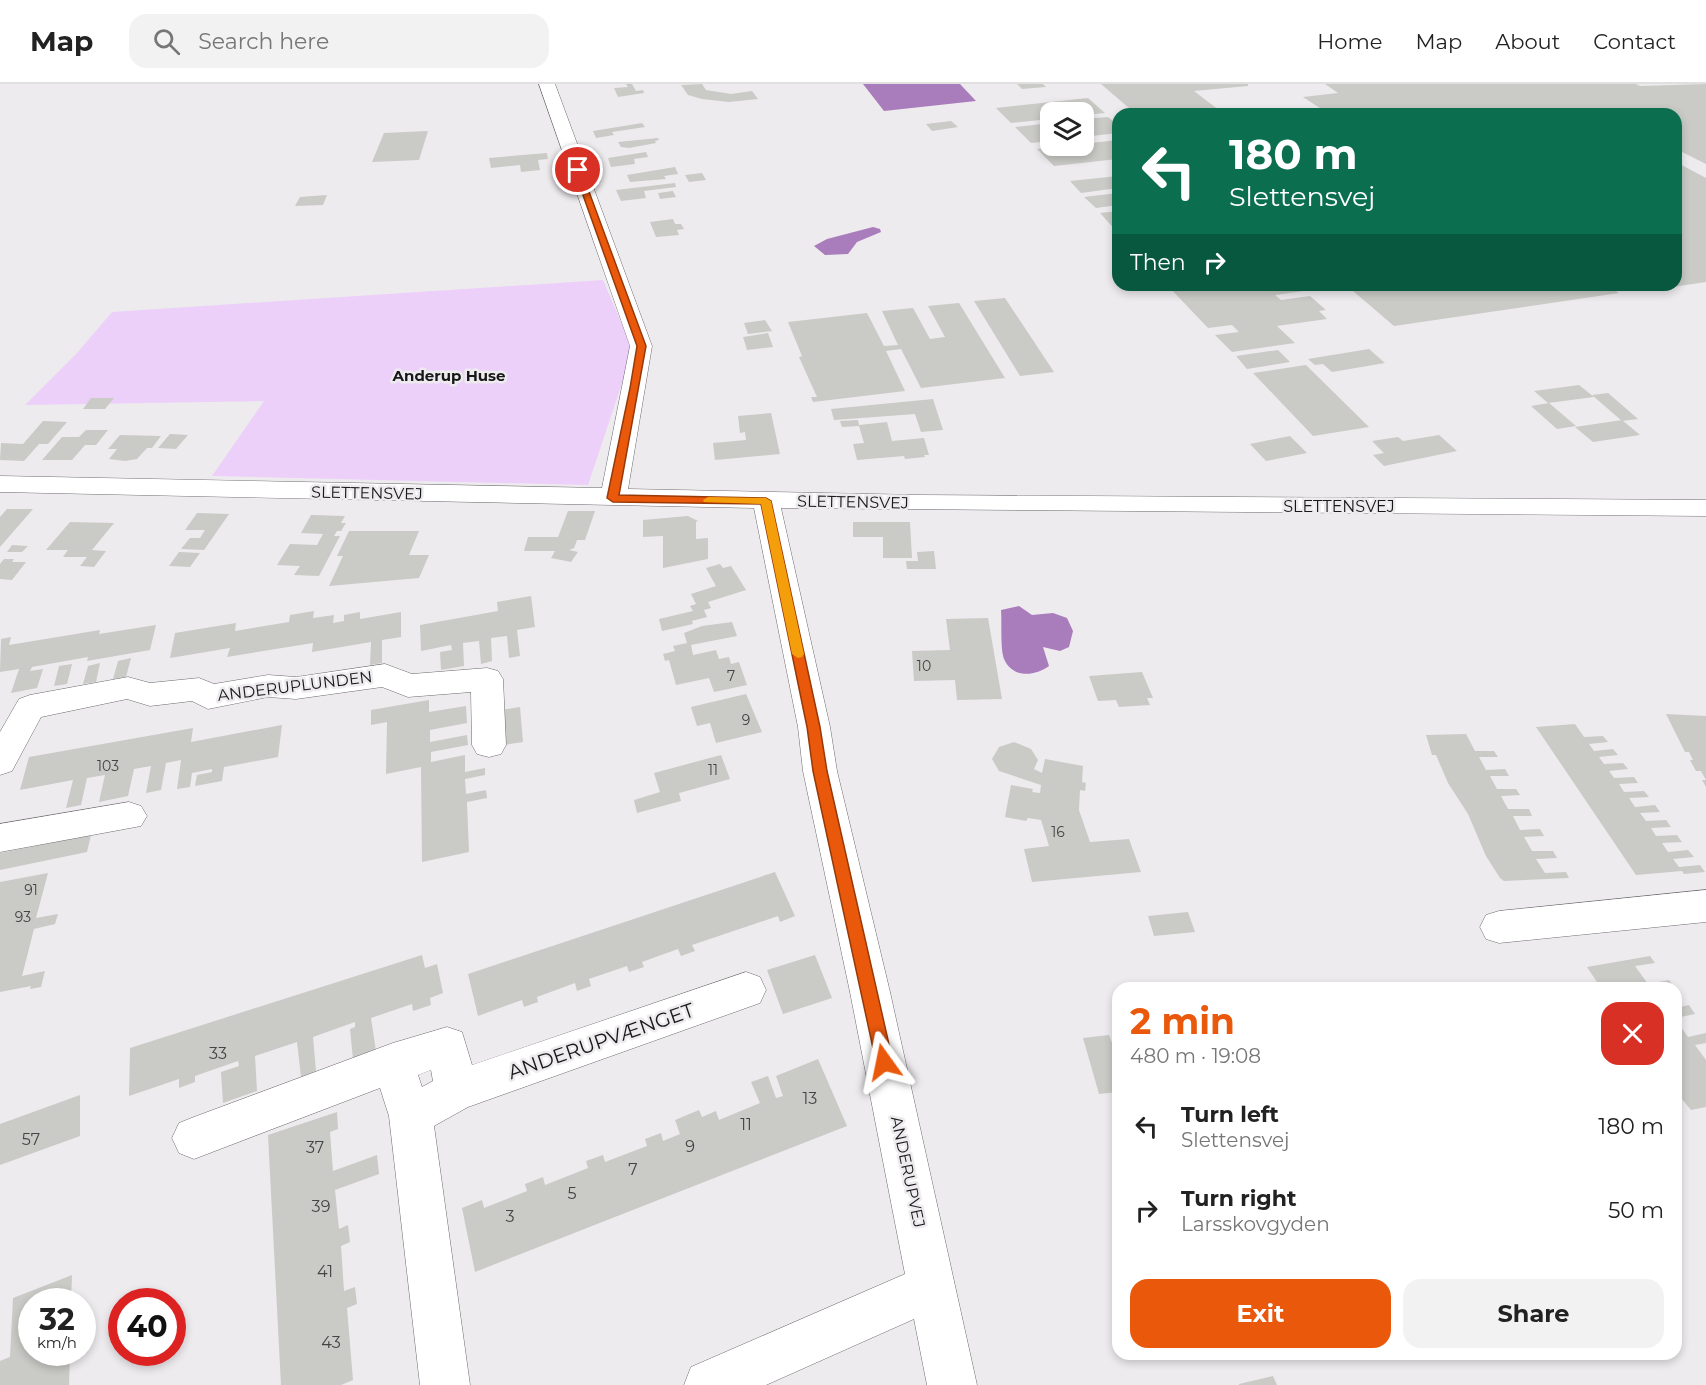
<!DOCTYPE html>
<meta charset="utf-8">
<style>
:root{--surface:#fff;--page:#f2f2f2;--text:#222;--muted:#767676;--line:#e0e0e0;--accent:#ea580c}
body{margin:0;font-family:Montserrat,sans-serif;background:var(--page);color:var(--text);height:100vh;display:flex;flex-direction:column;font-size:22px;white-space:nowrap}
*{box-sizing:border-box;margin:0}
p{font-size:20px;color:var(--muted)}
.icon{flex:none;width:33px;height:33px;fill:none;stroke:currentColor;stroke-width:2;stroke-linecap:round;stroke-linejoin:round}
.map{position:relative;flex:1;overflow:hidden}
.details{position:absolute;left:1112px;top:898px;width:570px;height:378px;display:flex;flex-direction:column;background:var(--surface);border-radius:18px;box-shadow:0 3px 9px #0003}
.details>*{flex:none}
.guide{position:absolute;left:1112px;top:24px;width:570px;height:183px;border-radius:18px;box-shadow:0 3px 9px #0003;background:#0b6e4f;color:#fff;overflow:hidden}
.controls{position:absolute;left:1040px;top:18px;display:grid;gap:12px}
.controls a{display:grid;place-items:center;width:54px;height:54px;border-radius:12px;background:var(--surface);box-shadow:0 3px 9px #0003;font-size:30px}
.speed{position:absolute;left:18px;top:1204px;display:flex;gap:12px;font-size:30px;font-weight:700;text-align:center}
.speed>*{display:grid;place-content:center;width:78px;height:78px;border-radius:50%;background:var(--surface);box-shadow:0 3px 9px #0003;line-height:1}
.speed small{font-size:15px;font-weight:400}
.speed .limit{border:9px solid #d22;background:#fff;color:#111}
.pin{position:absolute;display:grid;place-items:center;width:51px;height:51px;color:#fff;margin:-26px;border:3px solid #fff;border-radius:50%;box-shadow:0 2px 6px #0007}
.me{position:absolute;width:66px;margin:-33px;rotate:348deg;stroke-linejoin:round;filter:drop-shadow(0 0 4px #0008)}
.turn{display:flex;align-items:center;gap:21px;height:126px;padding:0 18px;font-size:27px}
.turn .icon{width:78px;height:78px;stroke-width:2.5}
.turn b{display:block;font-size:42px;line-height:51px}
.then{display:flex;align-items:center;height:57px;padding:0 18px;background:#0003;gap:12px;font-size:22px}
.round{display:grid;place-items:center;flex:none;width:63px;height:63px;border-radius:18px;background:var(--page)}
.summary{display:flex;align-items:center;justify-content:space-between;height:102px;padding:0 18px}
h1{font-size:36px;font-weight:700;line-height:45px;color:var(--accent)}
.button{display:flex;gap:12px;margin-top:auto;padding:12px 18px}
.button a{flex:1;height:69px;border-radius:18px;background:var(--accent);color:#fff;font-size:24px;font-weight:700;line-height:69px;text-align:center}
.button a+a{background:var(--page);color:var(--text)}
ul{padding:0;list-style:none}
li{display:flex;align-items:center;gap:18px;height:84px;padding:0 18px}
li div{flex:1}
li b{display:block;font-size:22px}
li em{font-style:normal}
header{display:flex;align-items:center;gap:36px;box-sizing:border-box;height:84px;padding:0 30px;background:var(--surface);border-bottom:2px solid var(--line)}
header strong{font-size:28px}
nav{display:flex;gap:33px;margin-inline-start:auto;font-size:21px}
.search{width:420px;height:54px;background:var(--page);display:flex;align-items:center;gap:15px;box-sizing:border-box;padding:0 21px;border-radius:18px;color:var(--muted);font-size:22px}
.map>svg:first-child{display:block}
</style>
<header>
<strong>Map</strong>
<div class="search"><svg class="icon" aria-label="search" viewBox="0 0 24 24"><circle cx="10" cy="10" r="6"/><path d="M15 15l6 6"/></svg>Search here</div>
<nav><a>Home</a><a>Map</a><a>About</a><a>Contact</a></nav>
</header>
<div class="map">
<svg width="1706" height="1301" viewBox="0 0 1706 1301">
<rect width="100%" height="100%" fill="#eeebef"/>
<polygon fill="#ecd0f9" points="603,196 633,266 588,401 212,392 264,317 25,321 77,269 112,228"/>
<g fill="#a97cbb">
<polygon points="863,0 960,0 976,17 884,27"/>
<polygon points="873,143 880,145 881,148 857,158 848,170 825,171 814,162 827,155"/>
<path d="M1019,522l13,9 21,-2 14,5 6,13 -4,16 -9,4 -17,-4 6,19c-14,10 -36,13 -45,-7 -4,-10 -2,-37 -3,-49z"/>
</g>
<g fill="#cacac6">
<polygon points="626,0 632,0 636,7 643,6 644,9 618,13 614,4 628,3"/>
<polygon points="702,0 706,6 731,10 752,7 758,15 729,18 702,15 688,11 681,1"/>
<polygon points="1017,0 1043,0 1046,3 1022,5"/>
<polygon points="1101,0 1248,0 1248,2 1194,7 1224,30 1136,30"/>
<polygon points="1325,0 1636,0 1640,2 1706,0 1706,80 1676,65 1676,30 1329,30 1303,13 1338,9"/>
<polygon points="1088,14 1105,29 1083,31 1083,28 1050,28 1050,35 1011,39 996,24"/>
<polygon points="1108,33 1118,41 1118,49 1083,53 1083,35"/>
<polygon points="951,37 958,43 932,47 926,40"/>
<polygon points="642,39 645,43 612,48 614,51 596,54 593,47"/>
<polygon points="1050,39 1050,57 1031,59 1015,43"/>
<polygon points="428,47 419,76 372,78 384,49"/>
<polygon points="658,54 659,56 655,57 656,59 629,64 621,63 618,58"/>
<polygon points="1118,56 1118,75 1054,82 1037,65"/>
<polygon points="646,68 648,73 634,75 635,80 611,83 608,74"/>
<polygon points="547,69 548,75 538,76 540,86 521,88 520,81 491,84 489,74"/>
<polygon points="1676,78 1706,94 1706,198 1646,207 1636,201 1676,201"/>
<polygon points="675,83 678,90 664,92 666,95 630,98 627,91"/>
<polygon points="702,89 706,96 689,98 685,91"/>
<polygon points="1118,92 1118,104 1081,109 1070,97"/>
<polygon points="675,99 676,103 644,107 646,114 621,117 616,106"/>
<polygon points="673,107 676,113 660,115 658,109"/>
<polygon points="1118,109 1118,121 1096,124 1084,113"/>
<polygon points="327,111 323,121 295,122 300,113"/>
<polygon points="1118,127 1118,149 1100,129"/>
<polygon points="673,135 675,140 681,140 684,145 677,146 679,151 656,153 650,138"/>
<polygon points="1167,201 1297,201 1304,207 1275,211 1281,216 1310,212 1326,226 1319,227 1327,235 1277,242 1295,259 1232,268 1215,251 1239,248 1232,241 1208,244"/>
<polygon points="1346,201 1607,201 1619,209 1394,242"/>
<polygon points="1005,214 1054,288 1020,292 974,217"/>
<polygon points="959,219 1005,294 921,304 901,265 886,267 905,307 813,318 811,313 817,313 799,273 802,272 788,238 867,229 884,262 898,261 882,227 913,224 930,255 945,253 928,222"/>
<polygon points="765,236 772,247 748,250 744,239"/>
<polygon points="768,249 773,263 747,266 743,253"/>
<polygon points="1369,265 1385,279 1332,288 1323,280 1315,281 1308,275"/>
<polygon points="1278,266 1290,278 1247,285 1236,272"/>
<polygon points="1306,281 1369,343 1313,352 1253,289"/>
<polygon points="1579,301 1594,313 1548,319 1534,307"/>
<polygon points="1608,309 1638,335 1622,337 1592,311"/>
<polygon points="91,314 114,314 105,325 83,325"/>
<polygon points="933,315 943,346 921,348 915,330 834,336 831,325"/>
<polygon points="1549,319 1576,342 1557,345 1531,322"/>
<polygon points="771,329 780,370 715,376 713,359 746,356 745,348 740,349 738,332"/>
<polygon points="858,336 859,341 887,338 892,357 924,354 929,371 924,371 925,373 905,375 904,372 857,376 853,360 864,359 859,342 842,343 840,337"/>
<polygon points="1622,336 1640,351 1593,358 1575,343"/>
<polygon points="43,337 67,338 48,360 39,360 24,377 0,376 1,359 23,360"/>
<polygon points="86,346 108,346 96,361 85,361 72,376 42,376 62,353 79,353"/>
<polygon points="170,350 188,351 176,365 158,364"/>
<polygon points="120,351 161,352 152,364 147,364 137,375 125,377 109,375 117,365 108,365"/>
<polygon points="1439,351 1457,367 1384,382 1373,371 1384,369 1372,357 1398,353 1403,357"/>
<polygon points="1290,352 1307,369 1266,377 1250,360"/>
<polygon points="7,425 33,425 0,463 0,433"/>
<polygon points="568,427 595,427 585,456 577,456 574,464 569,466 578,468 571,478 551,474 555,467 524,467 528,453 558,453"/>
<polygon points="197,429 229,430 204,466 181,465 190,454 200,454 205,446 185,446"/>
<polygon points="311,431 345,432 341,439 346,439 341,447 337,447 334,452 340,452 319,492 294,491 300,482 277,481 290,460 317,461 323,450 301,449"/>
<polygon points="688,432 698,437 696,438 696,455 708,454 708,475 663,484 663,452 643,453 643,436"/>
<polygon points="70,438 114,439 92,466 106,467 94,483 80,482 87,473 63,473 68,466 46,466"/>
<polygon points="853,438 910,438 912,474 883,474 883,453 853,453"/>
<polygon points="349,447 419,447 409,471 429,471 419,494 329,502 343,472 337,472"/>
<polygon points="12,461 28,462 22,468 7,468"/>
<polygon points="934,467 936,485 907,485 906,477 918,477 917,468"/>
<polygon points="179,468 200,469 190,483 169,482"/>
<polygon points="4,475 14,475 12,478 26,478 12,496 0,495 0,480"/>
<polygon points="720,480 723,484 731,482 746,506 708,518 711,524 704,526 707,533 692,537 693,540 662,547 659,535 693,527 690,522 696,520 691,510 716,502 706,484"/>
<polygon points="531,512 535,543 517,546 520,572 509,574 507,552 491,554 492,577 481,580 479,557 463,559 464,582 441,586 440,568 452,566 451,561 421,567 420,541 498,527 497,518"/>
<polygon points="314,527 313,534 334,531 333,539 344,537 344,531 360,528 360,535 401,528 401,553 382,556 382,579 370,581 371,558 312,568 313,559 227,573 230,564 170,574 175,549 236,539 235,547 289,538 290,531"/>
<polygon points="988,534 1002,615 957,616 955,596 914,597 912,567 950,566 946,535"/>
<polygon points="732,538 737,552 691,561 693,571 716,566 719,575 729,573 731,580 739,578 747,601 714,608 709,594 676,601 669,576 665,577 663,570 675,567 673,562 687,559 684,549 702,542"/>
<polygon points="156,541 150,566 87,577 88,573 32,583 30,587 43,585 37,604 11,609 19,585 0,588 1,555 11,553 9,561 100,546 99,550"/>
<polygon points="131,574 126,593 113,595 118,577"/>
<polygon points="100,579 96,598 83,600 88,582"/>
<polygon points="72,580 67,600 54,602 59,582"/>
<polygon points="1142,588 1153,614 1147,614 1150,621 1119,623 1116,616 1098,617 1089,592"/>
<polygon points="746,610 762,648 716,659 710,639 697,642 691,623"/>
<polygon points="429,616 429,628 466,622 467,639 430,646 430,658 467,651 468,661 431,668 431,678 465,671 465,688 485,684 485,691 465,695 466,710 486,706 487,714 467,718 469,768 422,778 421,683 386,690 387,638 371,641 371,626"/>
<polygon points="520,623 523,658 504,661 501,626"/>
<polygon points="1666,630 1706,632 1706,703 1702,696 1706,696 1701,687 1696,687 1690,676 1693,676 1689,668 1685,668"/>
<polygon points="1575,640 1584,653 1603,652 1608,658 1589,660 1594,667 1613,665 1618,671 1599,673 1604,680 1623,679 1628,685 1609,687 1614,694 1634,693 1638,699 1619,700 1624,708 1644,707 1649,713 1629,714 1635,723 1655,721 1660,728 1640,729 1646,737 1666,736 1671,743 1651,744 1656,752 1677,751 1679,754 1682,758 1662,759 1668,768 1688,766 1694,773 1673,775 1679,783 1700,781 1705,788 1684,790 1682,787 1636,791 1536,643"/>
<polygon points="282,641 278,673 224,683 222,697 195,702 197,691 212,688 212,685 192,689 190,703 177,705 181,676 166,679 161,706 146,709 151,682 134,685 128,712 99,718 105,691 87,694 81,721 66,724 73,696 20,706 29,673 193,644 191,658"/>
<polygon points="1466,650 1475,667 1494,667 1498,673 1479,673 1486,686 1505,685 1509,692 1490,692 1497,705 1516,705 1520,711 1501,712 1508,725 1529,725 1532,732 1513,732 1520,746 1540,745 1544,752 1524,753 1532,767 1553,767 1557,774 1536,775 1545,789 1566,788 1569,794 1504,797 1500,794 1486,772 1468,730 1448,699 1436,671 1432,671 1426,651"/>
<polygon points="1014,658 1031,665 1038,676 1034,685 1042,689 1045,675 1083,682 1082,698 1086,699 1085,707 1080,706 1079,726 1090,758 1129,755 1141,788 1032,798 1024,765 1049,762 1041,736 1028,734 1026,737 1005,733 1011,701 1033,705 1032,708 1040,709 1041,701 999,687 992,675 999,663"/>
<polygon points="721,671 730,695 679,709 681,717 637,729 634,716 660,708 654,689"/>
<polygon points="91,751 87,768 0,786 0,769"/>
<polygon points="775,788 795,832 780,838 778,832 692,861 695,867 681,872 678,865 642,878 644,883 629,888 627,882 589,895 591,902 577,907 575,899 537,913 538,918 524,923 522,916 478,932 468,890"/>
<polygon points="48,789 36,834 58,830 55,840 34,845 22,892 45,887 41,903 30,905 31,902 0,908 0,798"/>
<polygon points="1188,828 1195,848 1154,852 1148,832"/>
<polygon points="422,871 425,884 437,880 443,909 430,914 431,921 413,927 412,920 371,934 376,967 353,975 350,945 355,943 355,938 313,953 316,987 301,993 297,958 255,972 257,1007 223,1019 221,988 239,982 238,977 195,992 195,998 179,1004 179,995 129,1012 130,964"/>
<polygon points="815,871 832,914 783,930 767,886"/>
<polygon points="1650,872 1655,879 1635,882 1648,900 1669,896 1675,904 1598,904 1594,899 1597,898 1587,883"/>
<polygon points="1689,921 1695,930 1676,934 1676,924"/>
<polygon points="1676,936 1688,953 1706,949 1706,959 1695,961 1706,976 1706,1023 1691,1026 1676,1008"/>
<polygon points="1109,951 1118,975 1118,1008 1099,1010 1083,954"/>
<polygon points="818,975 847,1042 475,1188 462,1124 482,1116 484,1124 527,1107 525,1100 543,1093 545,1101 588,1084 586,1077 603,1071 605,1078 647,1062 645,1055 661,1049 663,1057 680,1050 675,1036 699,1026 702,1033 716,1027 719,1036 760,1019 751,998 768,992 776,1014 783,1012 776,992"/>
<polygon points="80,1011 80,1052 0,1081 0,1040"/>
<polygon points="337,1028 338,1045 330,1048 333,1087 377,1071 379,1090 335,1106 339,1145 348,1141 350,1158 341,1162 344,1207 355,1203 357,1220 347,1224 353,1296 341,1301 281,1301 268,1051"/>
<polygon points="72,1191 71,1218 32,1218 32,1269 70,1269 69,1301 0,1301 0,1277 10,1273 13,1214"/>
<polygon points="1273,1292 1277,1301 1239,1301 1239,1300"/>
</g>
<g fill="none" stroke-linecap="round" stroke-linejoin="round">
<defs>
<g id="minor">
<polygon points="539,0 555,0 652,262 628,405 919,411 1706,416 1706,432 781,424 830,643 837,687 890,908 977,1301 927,1301 914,1235 766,1301 684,1301 691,1283 905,1190 850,908 803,687 798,643 754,424 0,408 0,392 602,404 630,262"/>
<polygon points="385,580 412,590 487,584 498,587 503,595 506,661 501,670 489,673 477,670 472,661 471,608 408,613 382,603 296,615 268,613 208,625 192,617 150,622 127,615 41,633 12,687 0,691 0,648 19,615 30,611 128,593 150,599 199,594 214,600 268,591 296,593"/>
<polygon points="129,718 141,722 147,732 141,742 0,768 0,740"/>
<polygon points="1706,806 1706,838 1499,859 1486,855 1480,843 1486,831 1499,827"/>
<path d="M746,888l14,5 6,13 -6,13 -292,104 -34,19 36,259h-50l-31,-269 -9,-28 -186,71 -15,-6 -7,-15 7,-15 15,-6 199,-74 54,-16 15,5 10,33zM431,986l2,11 -11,6 -4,-12z"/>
</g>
</defs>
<use href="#minor" stroke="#6d6a6e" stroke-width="1"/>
<use href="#minor" fill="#fff" fill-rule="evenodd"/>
</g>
<polygon fill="#ea580c" stroke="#983908" stroke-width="1.5" points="578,84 581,86 646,262 619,411 766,414 771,417 820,643 827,687 893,978 890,983 884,986 878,983 876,978 813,687 807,643 761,420 613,418 607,414 630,304 637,262 574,86"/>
<polygon fill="#f59e0b" points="708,413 766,414 771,417 804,570 802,573 798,574 792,570 761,420 704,418 703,416"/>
<g text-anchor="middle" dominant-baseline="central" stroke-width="5" stroke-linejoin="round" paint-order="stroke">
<g font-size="14" fill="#444">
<text x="924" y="582">10</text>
<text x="731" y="592">7</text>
<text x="746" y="636">9</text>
<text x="108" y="682">103</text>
<text x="713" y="686">11</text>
<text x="1058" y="748">16</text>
<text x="31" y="806">91</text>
<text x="23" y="833">93</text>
</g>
<g font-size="15" font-weight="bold" fill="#181719" stroke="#eeebef">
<text x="449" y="291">Anderup Huse</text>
</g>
<g font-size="16" fill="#181719" stroke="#eeebef">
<text transform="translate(367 409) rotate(1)">SLETTENSVEJ</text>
<text transform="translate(853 418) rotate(1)">SLETTENSVEJ</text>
<text x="1339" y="422">SLETTENSVEJ</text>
<text transform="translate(295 602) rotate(-7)">ANDERUPLUNDEN</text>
<text transform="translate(908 1088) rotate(78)">ANDERUPVEJ</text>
</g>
<g font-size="16" fill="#444">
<text x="218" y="969">33</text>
<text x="810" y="1014">13</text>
<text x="746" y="1040">11</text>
<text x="31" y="1055">57</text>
<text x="690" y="1062">9</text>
<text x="315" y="1063">37</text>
<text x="633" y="1085">7</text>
<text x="572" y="1109">5</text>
<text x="321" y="1122">39</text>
<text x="510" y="1132">3</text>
<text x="325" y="1187">41</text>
<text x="331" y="1258">43</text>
</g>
<g font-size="20" fill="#181719" stroke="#eeebef">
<text transform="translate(601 957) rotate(-19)">ANDERUPVÆNGET</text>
</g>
</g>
</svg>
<div class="controls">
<a><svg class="icon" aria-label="layers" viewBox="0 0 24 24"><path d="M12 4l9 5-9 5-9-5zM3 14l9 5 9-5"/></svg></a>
</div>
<div class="speed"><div>32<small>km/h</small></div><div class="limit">40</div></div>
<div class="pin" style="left:578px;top:86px;background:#d93025"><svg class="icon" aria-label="arrive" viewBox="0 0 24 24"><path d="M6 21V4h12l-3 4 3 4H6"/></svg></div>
<svg class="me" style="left:884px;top:978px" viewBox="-20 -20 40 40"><path d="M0-17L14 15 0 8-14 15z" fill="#ea580c" stroke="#fff" stroke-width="4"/></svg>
<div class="guide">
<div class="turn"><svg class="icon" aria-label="left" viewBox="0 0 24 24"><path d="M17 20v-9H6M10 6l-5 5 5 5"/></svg><div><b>180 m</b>Slettensvej</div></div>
<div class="then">Then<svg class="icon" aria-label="right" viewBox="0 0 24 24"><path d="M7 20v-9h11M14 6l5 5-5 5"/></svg></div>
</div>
<section class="details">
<div class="summary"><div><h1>2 min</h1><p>480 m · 19:08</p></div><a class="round" style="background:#d93025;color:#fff"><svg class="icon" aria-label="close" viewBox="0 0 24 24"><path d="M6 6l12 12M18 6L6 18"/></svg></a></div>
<ul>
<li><svg class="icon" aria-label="left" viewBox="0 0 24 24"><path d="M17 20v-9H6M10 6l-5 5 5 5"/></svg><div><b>Turn left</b><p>Slettensvej</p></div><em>180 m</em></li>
<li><svg class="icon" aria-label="right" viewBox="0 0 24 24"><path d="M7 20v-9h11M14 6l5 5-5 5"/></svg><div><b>Turn right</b><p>Larsskovgyden</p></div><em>50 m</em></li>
</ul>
<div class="button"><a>Exit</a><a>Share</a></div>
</section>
</div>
